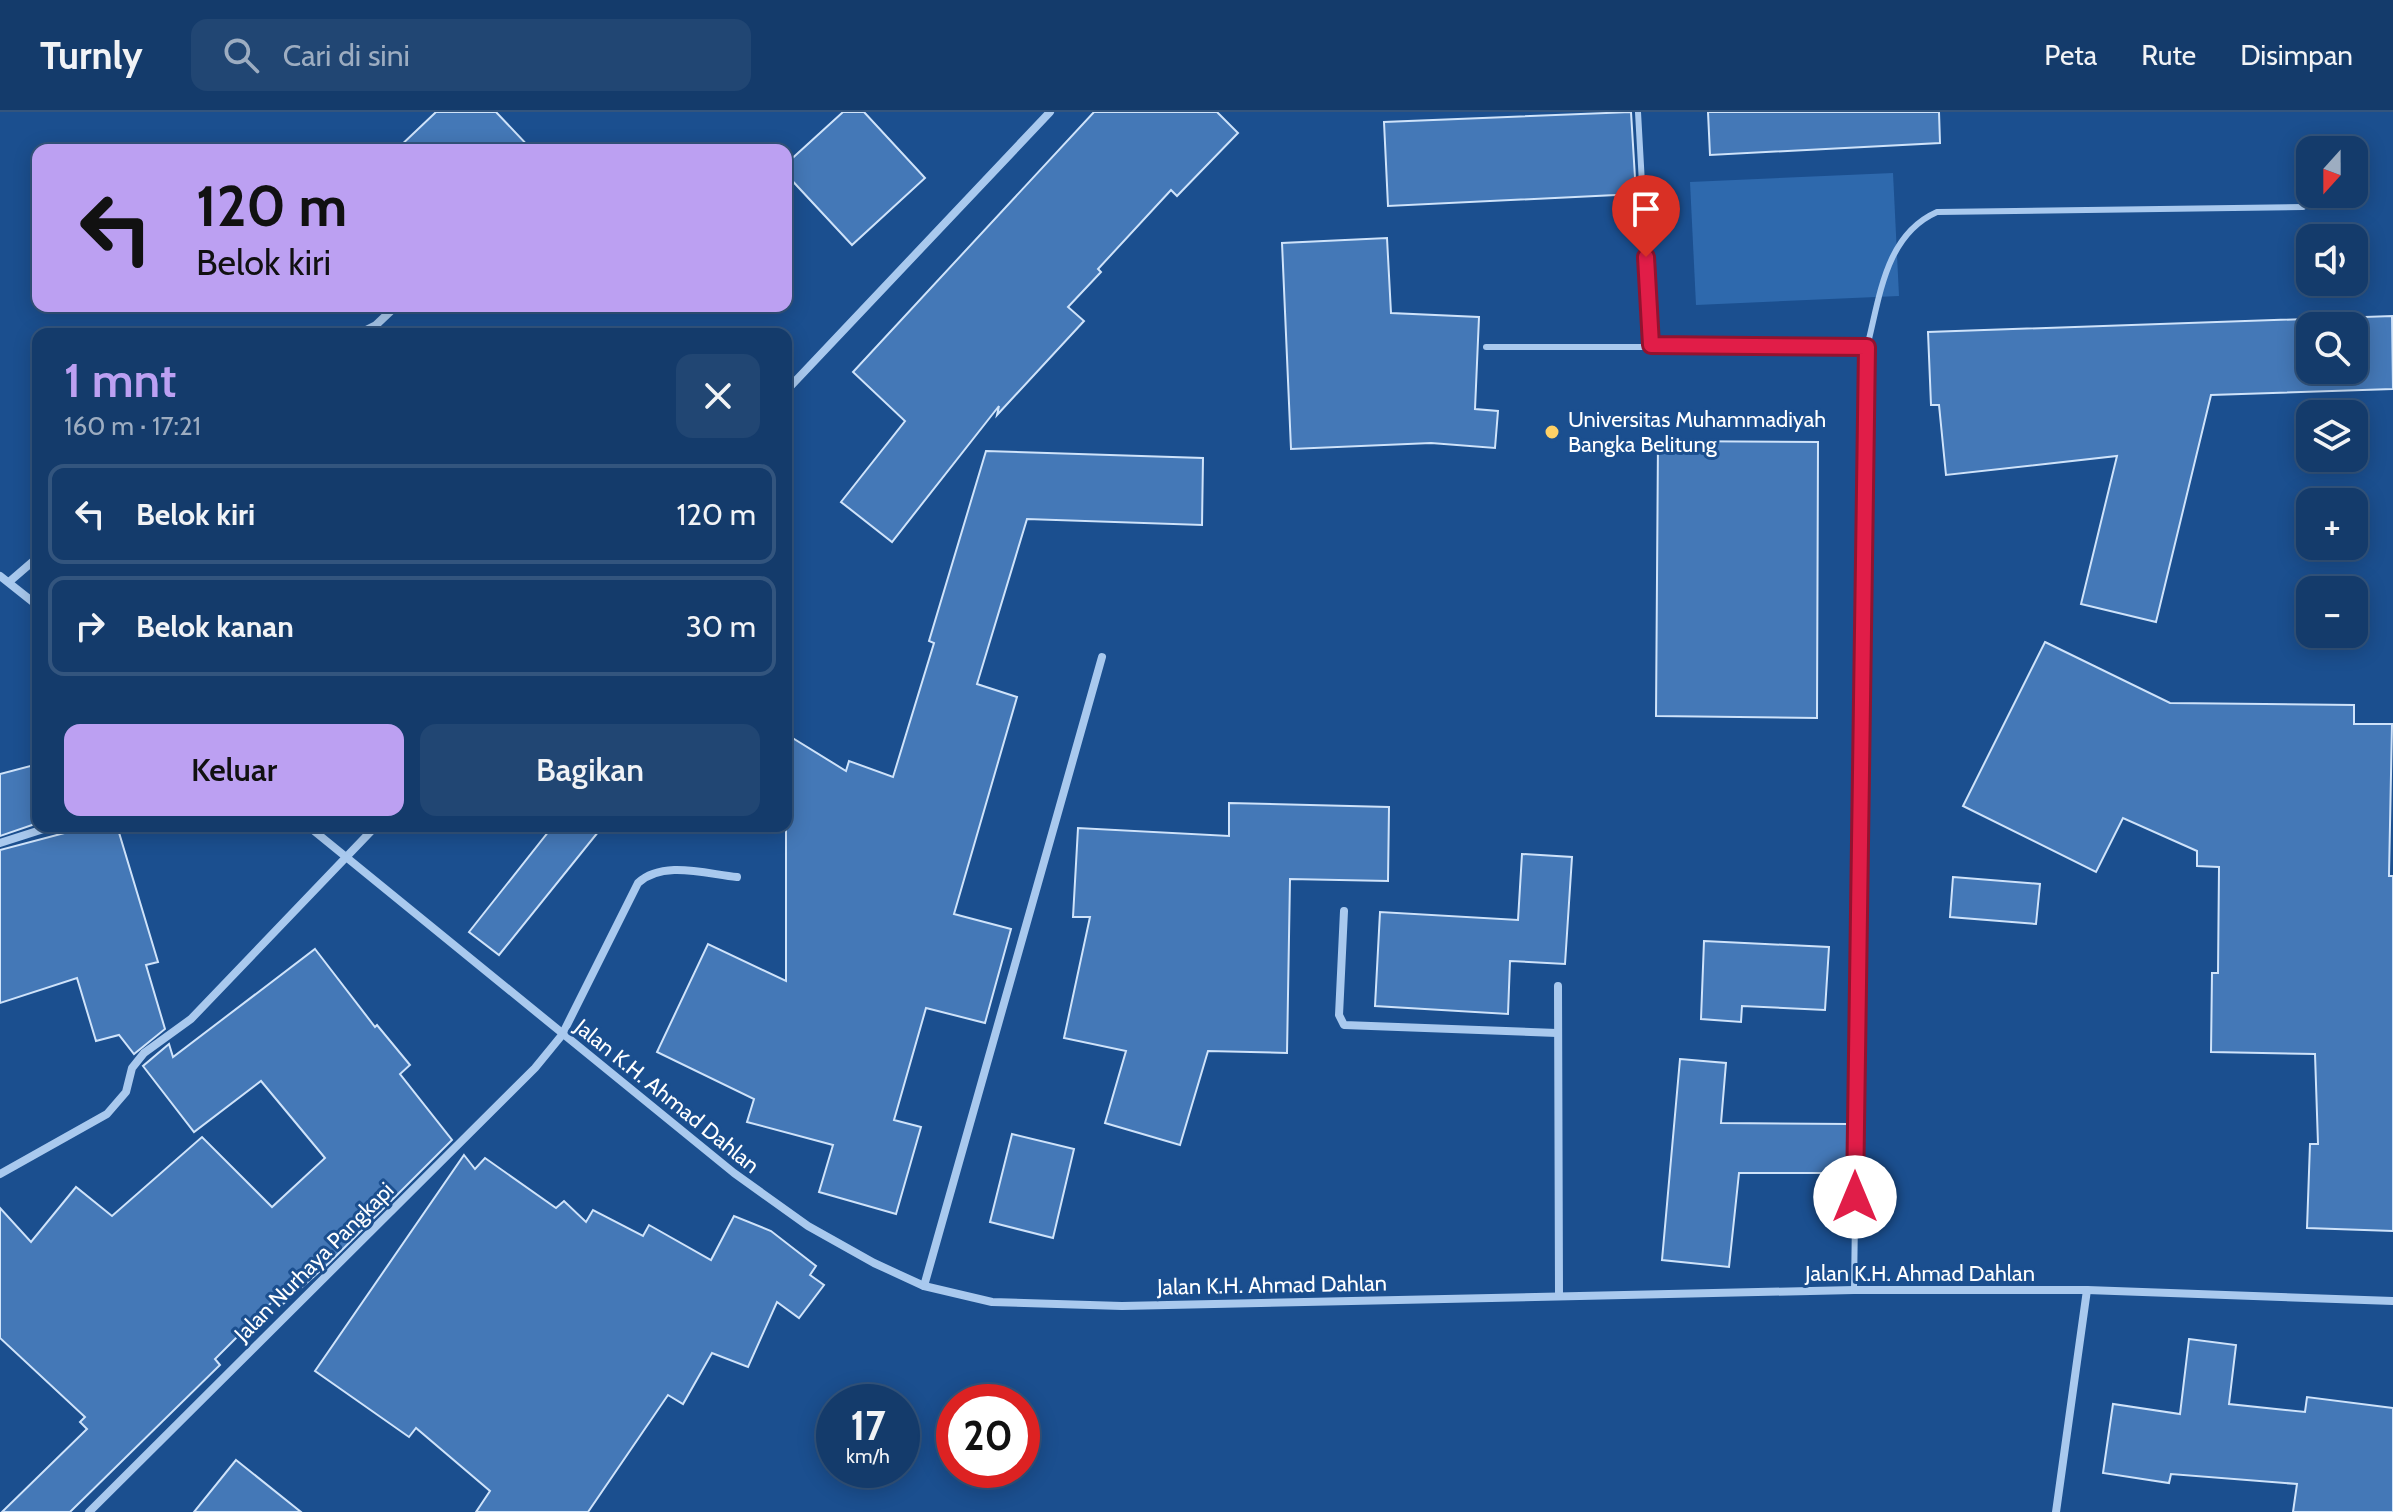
<!DOCTYPE html>
<html lang="id">
<meta charset="utf-8">
<style>
:root{--surface:#143b6b;--page:#214673;--text:#f1f3f6;--muted:#9dadc1;--line:#33557e;--accent:#bca0f2}
body{margin:0;font-family:Cabin,sans-serif;background:var(--page);color:var(--text);height:100vh;display:flex;flex-direction:column;font-size:30px;white-space:nowrap}
*{box-sizing:border-box;margin:0}
p{font-size:26px;color:var(--muted)}
.icon{flex:none;width:44px;height:44px;fill:none;stroke:currentColor;stroke-width:2;stroke-linecap:round;stroke-linejoin:round}
.map{position:relative;flex:1;overflow:hidden}
.sheet{position:absolute;left:32px;top:216px;width:760px;height:504px;display:flex;flex-direction:column;background:var(--surface);border-radius:16px;box-shadow:0 4px 20px #0003,0 0 0 2px var(--line)}
.sheet>*{flex:none}
.hud{position:absolute;left:32px;top:32px;width:760px;height:168px;border-radius:16px;box-shadow:0 4px 20px #0003,0 0 0 2px var(--line);background:#bca0f2;color:#111;overflow:hidden}
.needle{width:52px;rotate:201deg}
.controls{position:absolute;left:2296px;top:24px;display:grid;gap:16px}
.controls a{display:grid;place-items:center;width:72px;height:72px;border-radius:16px;background:var(--surface);box-shadow:0 4px 20px #0003,0 0 0 2px var(--line);font-size:40px}
.speed{position:absolute;left:816px;top:1272px;display:flex;gap:16px;font-size:40px;font-weight:700;text-align:center}
.speed>*{display:grid;place-content:center;width:104px;height:104px;border-radius:50%;background:var(--surface);box-shadow:0 4px 20px #0003,0 0 0 2px var(--line);line-height:1}
.speed small{font-size:20px;font-weight:400}
.speed .limit{border:12px solid #d22;background:#fff;color:#111}
.pin{position:absolute;display:grid;place-items:center;width:68px;height:68px;color:#fff;margin:-82px -34px;border-radius:50% 50% 50% 0;rotate:-45deg;box-shadow:0 0 8px #0007}
.pin .icon{rotate:45deg}
.me{position:absolute;width:88px;margin:-44px;rotate:0deg;stroke-linejoin:round;filter:drop-shadow(0 0 6px #0008)}
.turn{display:flex;align-items:center;gap:28px;height:168px;padding:0 32px;font-size:36px}
.turn .icon{width:104px;height:104px;stroke-width:2.5}
.turn b{display:block;font-size:56px;line-height:68px}
.round{display:grid;place-items:center;flex:none;width:84px;height:84px;border-radius:16px;background:var(--page)}
.head{display:flex;align-items:center;justify-content:space-between;height:136px;padding:0 32px}
h1{font-size:48px;font-weight:600;line-height:60px;color:var(--accent)}
.action{display:flex;gap:16px;margin-top:auto;padding:16px 32px}
.action a{flex:1;height:92px;border-radius:16px;background:var(--accent);color:#111;font-size:32px;font-weight:600;line-height:92px;text-align:center}
.action a+a{background:var(--page);color:var(--text)}
ul{padding:0;list-style:none}
li{display:flex;align-items:center;gap:24px;height:100px;margin:0 16px 12px;padding:0 16px;border:4px solid var(--line);border-radius:16px}
li div{flex:1}
li b{display:block;font-size:30px}
li em{font-style:normal}
header{display:flex;align-items:center;gap:48px;box-sizing:border-box;height:112px;padding:0 40px;background:var(--surface);border-bottom:2px solid var(--line)}
header strong{font-size:38px}
nav{display:flex;gap:44px;margin-inline-start:auto;font-size:28px}
.search{width:560px;height:72px;background:var(--page);display:flex;align-items:center;gap:20px;box-sizing:border-box;padding:0 28px;border-radius:16px;color:var(--muted);font-size:30px}
.map>svg:first-child{display:block}
</style>
<header>
<strong>Turnly</strong>
<div class="search"><svg class="icon" aria-label="search" viewBox="0 0 24 24"><circle cx="10" cy="10" r="6"/><path d="M15 15l6 6"/></svg>Cari di sini</div>
<nav><a>Peta</a><a>Rute</a><a>Disimpan</a></nav>
</header>
<div class="map">
<svg width="2393" height="1400" viewBox="0 0 2393 1400">
<rect width="100%" height="100%" fill="#1b4f8f"/>
<polygon fill="#2e69ad" points="1893,61 1899,184 1696,193 1690,70"/>
<g fill="#4478b7" stroke="#cfe3fa" stroke-width="2" fill-rule="evenodd">
<polygon points="436,0 496,0 532,38 396,38"/>
<polygon points="843,0 864,0 925,66 852,133 786,62 786,52"/>
<polygon points="1094,0 1217,0 1238,21 1177,84 1171,78 1098,157 1101,160 1068,195 1084,209 997,303 999,294 892,430 841,390 905,309 853,260"/>
<polygon points="1631,0 1636,82 1388,94 1384,10"/>
<polygon points="1708,0 1939,0 1940,31 1710,43"/>
<polygon points="1387,126 1391,201 1479,205 1475,297 1498,299 1495,336 1431,331 1291,337 1282,131"/>
<path d="M2392,204l1,73 -182,6 -55,227 -75,-18 36,-148 -171,19 -7,-70h-8l-3,-73zM2310,214h44v44h-44z"/>
<polygon points="1658,329 1818,330 1817,606 1656,604"/>
<polygon points="986,339 1203,346 1202,413 1027,407 977,572 1017,585 954,802 1011,817 985,911 926,896 894,1008 921,1015 896,1102 819,1080 833,1033 747,1010 754,987 657,940 708,832 786,869 786,622 846,659 849,649 893,665 934,531 929,529"/>
<polygon points="2045,530 2170,591 2354,593 2354,612 2392,612 2389,764 2393,764 2393,1119 2307,1116 2310,1032 2318,1032 2315,942 2211,940 2212,861 2218,861 2219,755 2197,754 2197,739 2123,706 2096,760 1963,694"/>
<polygon points="38,652 38,711 0,724 0,662"/>
<polygon points="1229,691 1389,695 1388,769 1290,767 1287,941 1208,939 1180,1033 1105,1011 1126,939 1064,926 1090,805 1073,805 1078,716 1229,724"/>
<polygon points="91,714 117,714 158,850 146,853 165,917 134,942 119,923 96,929 77,866 0,891 0,738"/>
<polygon points="553,714 603,714 499,843 469,820"/>
<polygon points="1522,742 1572,745 1565,852 1510,849 1508,902 1375,894 1380,800 1518,808"/>
<polygon points="1953,765 2040,772 2036,812 1950,805"/>
<polygon points="1704,829 1829,835 1825,898 1742,894 1741,910 1701,907"/>
<polygon points="315,837 375,915 377,913 410,953 400,962 452,1028 329,1151 282,1193 275,1187 215,1247 220,1253 70,1400 2,1400 87,1317 80,1310 85,1305 0,1226 0,1096 31,1130 76,1075 112,1104 202,1025 272,1095 325,1046 261,969 194,1020 143,954 169,932 173,945"/>
<polygon points="1680,947 1726,951 1721,1011 1848,1012 1850,1061 1739,1061 1729,1155 1662,1148"/>
<polygon points="1012,1022 1074,1037 1053,1126 990,1110"/>
<polygon points="464,1043 475,1057 485,1046 556,1096 564,1089 586,1110 593,1098 643,1124 649,1113 711,1148 734,1104 771,1119 816,1154 810,1163 824,1173 799,1206 777,1190 748,1255 712,1241 683,1292 668,1283 588,1400 476,1400 490,1379 416,1316 409,1325 315,1259"/>
<polygon points="2189,1227 2236,1233 2229,1292 2305,1300 2307,1285 2393,1296 2393,1400 2293,1400 2297,1372 2171,1362 2169,1371 2103,1361 2113,1292 2180,1302"/>
<polygon points="236,1348 301,1400 194,1400"/>
</g>
<g fill="none" stroke-linecap="round" stroke-linejoin="round">
<g stroke="#a9c9ee" stroke-width="6">
<polyline points="1638,0 1651,233"/>
<polyline points="1486,235 1867,235"/>
<path d="M1854,1178l13,-943c13,-50 18,-112 70,-135l366,-5"/>
</g>
<g stroke="#a9c9ee" stroke-width="8">
<polyline points="358,222 376,213 396,194"/>
<polyline points="786,279 1050,0"/>
<polyline points="0,464 38,494"/>
<polyline points="9,470 38,445"/>
<polyline points="308,714 734,1061 808,1114 874,1151 924,1174 992,1190 1122,1194 1854,1178 2087,1178 2393,1189"/>
<polyline points="0,731 53,714"/>
<polyline points="1344,799 1339,903 1344,913 1557,921"/>
<polyline points="1558,874 1559,1182"/>
<polyline points="0,1062 107,1002 126,980 132,956 144,941 191,907 376,714"/>
<polyline points="924,1174 1102,545"/>
<path d="M89,1400l446,-444 27,-33 76,-152c25,-23 68,-9 99,-6"/>
<polyline points="2056,1400 2087,1178"/>
</g>
</g>
<g fill="none" stroke-linecap="round" stroke-linejoin="round">
<defs>
<polyline id="route" points="1646,145 1651,233 1867,235 1855,1085"/>
</defs>
<use href="#route" stroke="#92132f" stroke-width="20"/>
<use href="#route" stroke="#e11d48" stroke-width="14"/>
</g>
<circle fill="#ffd166" stroke="#1b4f8f" stroke-width="3" cx="1552" cy="320" r="8"/>
<g text-anchor="middle" dominant-baseline="central" stroke-width="6" stroke-linejoin="round" paint-order="stroke">
<g font-size="22" fill="#fff" stroke="#1b4f8f" text-anchor="start">
<text x="1568" y="307">Universitas Muhammadiyah<tspan x="1568" dy="25">Bangka Belitung</tspan></text>
</g>
<g font-size="22" fill="#fff" stroke="#1b4f8f">
<text transform="translate(667 984) rotate(39)">Jalan K.H. Ahmad Dahlan</text>
<text transform="translate(314 1150) rotate(-45)">Jalan Nurhaya Pangkapi</text>
<text x="1920" y="1161">Jalan K.H. Ahmad Dahlan</text>
<text transform="translate(1272 1173) rotate(-1)">Jalan K.H. Ahmad Dahlan</text>
</g>
</g>
</svg>
<div class="controls">
<a><svg class="needle" viewBox="-14 -14 28 28"><path d="M0-13l5 13h-10z" fill="#e53935"/><path d="M0 13l5-13h-10z" fill="#9dadc1"/></svg></a>
<a><svg class="icon" aria-label="sound" viewBox="0 0 24 24"><path d="M4 9h4l5-4v14l-5-4H4zM17 9q2 3 0 6"/></svg></a>
<a><svg class="icon" aria-label="search" viewBox="0 0 24 24"><circle cx="10" cy="10" r="6"/><path d="M15 15l6 6"/></svg></a>
<a><svg class="icon" aria-label="layers" viewBox="0 0 24 24"><path d="M12 4l9 5-9 5-9-5zM3 14l9 5 9-5"/></svg></a>
<a>+</a>
<a>−</a>
</div>
<div class="speed"><div>17<small>km/h</small></div><div class="limit">20</div></div>
<div class="pin" style="left:1646px;top:145px;background:#d93025"><svg class="icon" aria-label="arrive" viewBox="0 0 24 24"><path d="M6 21V4h12l-3 4 3 4H6"/></svg></div>
<svg class="me" style="left:1855px;top:1085px" viewBox="-20 -20 40 40"><circle r="19" fill="#fff"/><path d="M0-13L10 11 0 6-10 11z" fill="#e11d48"/></svg>
<div class="hud">
<div class="turn"><svg class="icon" aria-label="left" viewBox="0 0 24 24"><path d="M17 20v-9H6M10 6l-5 5 5 5"/></svg><div><b>120 m</b>Belok kiri</div></div>
</div>
<section class="sheet">
<div class="head"><div><h1>1 mnt</h1><p>160 m · 17:21</p></div><a class="round"><svg class="icon" aria-label="close" viewBox="0 0 24 24"><path d="M6 6l12 12M18 6L6 18"/></svg></a></div>
<ul>
<li><svg class="icon" aria-label="left" viewBox="0 0 24 24"><path d="M17 20v-9H6M10 6l-5 5 5 5"/></svg><div><b>Belok kiri</b></div><em>120 m</em></li>
<li><svg class="icon" aria-label="right" viewBox="0 0 24 24"><path d="M7 20v-9h11M14 6l5 5-5 5"/></svg><div><b>Belok kanan</b></div><em>30 m</em></li>
</ul>
<div class="action"><a>Keluar</a><a>Bagikan</a></div>
</section>
</div>
